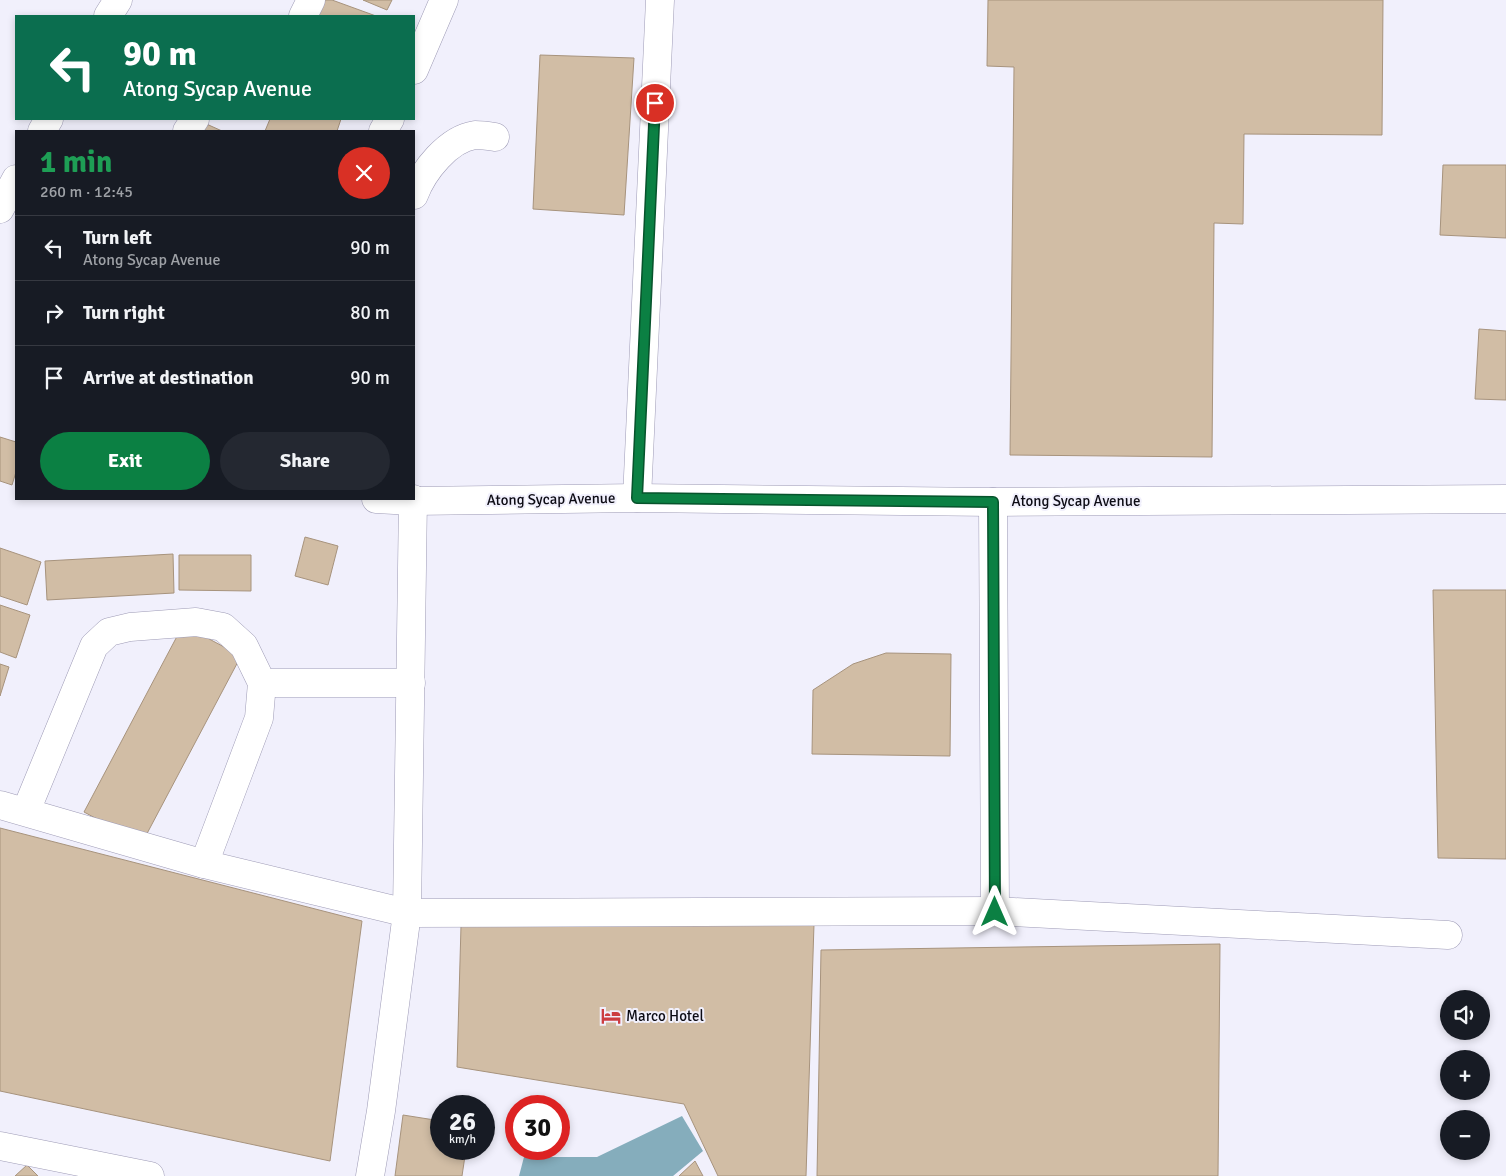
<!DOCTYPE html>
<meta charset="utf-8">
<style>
:root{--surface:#171b24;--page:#242831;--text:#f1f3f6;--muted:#9ea1a6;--line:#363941;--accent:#0b8043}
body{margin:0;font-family:Signika,sans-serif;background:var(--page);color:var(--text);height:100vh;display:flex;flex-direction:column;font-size:19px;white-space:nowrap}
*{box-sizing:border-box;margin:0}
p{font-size:16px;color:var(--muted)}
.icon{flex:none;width:28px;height:28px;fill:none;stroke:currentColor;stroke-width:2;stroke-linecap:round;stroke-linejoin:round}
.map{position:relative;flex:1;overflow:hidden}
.details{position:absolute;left:15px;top:130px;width:400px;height:370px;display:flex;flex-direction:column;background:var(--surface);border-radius:0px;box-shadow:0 2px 8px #0003}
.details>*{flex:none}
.top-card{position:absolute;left:15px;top:15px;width:400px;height:105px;border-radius:0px;box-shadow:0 2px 8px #0003;background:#0b6e4f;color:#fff;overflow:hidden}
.tools{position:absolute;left:1440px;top:990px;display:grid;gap:10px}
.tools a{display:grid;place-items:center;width:50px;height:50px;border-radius:50%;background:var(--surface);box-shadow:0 2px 8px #0003;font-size:25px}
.speed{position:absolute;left:430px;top:1095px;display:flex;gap:10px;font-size:25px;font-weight:700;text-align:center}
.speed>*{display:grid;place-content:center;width:65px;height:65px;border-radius:50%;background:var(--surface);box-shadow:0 2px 8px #0003;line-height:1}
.speed small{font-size:12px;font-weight:400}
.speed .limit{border:8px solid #d22;background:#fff;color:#111}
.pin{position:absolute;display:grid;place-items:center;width:42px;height:42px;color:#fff;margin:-21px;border:2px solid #fff;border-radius:50%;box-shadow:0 1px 5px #0007}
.me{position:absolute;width:55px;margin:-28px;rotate:0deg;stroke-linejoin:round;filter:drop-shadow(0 0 4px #0008)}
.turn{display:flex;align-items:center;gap:18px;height:105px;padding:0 25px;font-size:22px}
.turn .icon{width:65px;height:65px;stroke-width:2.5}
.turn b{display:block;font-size:35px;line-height:42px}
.round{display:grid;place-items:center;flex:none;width:52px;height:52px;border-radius:26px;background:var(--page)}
.overview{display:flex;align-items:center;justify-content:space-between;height:85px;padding:0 25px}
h1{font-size:30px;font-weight:800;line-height:38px;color:#1e9e55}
.cta{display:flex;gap:10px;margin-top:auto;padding:10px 25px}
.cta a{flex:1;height:58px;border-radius:30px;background:var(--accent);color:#fff;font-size:20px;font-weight:800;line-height:58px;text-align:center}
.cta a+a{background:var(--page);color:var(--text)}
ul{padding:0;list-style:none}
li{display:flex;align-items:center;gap:15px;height:65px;padding:0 25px;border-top:1px solid var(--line)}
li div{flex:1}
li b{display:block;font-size:19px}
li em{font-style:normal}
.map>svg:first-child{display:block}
</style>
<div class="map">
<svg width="1506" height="1176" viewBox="0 0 1506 1176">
<rect width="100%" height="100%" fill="#f1f0fc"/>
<polygon fill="#85adbc" points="682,1116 703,1151 673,1176 519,1176 524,1157 597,1157"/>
<g fill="#d1bda5" stroke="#a7937d">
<polygon points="314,0 332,0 376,16 308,16"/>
<polygon points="363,0 392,0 387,10"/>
<polygon points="988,0 1383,0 1382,135 1244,134 1243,224 1214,223 1212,457 1010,455 1014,67 987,66"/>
<polygon points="540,55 634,58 624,215 533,209"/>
<polygon points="270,119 341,119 337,131 265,131"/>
<polygon points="202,122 222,131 198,131"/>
<polygon points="1443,165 1506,165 1506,238 1440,235"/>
<polygon points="1479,329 1506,331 1506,400 1475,399"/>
<polygon points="0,437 16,442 16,472 12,485 0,481"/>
<polygon points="305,537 338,546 328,585 295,576"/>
<polygon points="0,548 41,562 27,605 0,596"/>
<polygon points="173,554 174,593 47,600 45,561"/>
<polygon points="179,555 251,555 251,591 179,590"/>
<polygon points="1433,590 1506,590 1506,859 1438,858"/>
<polygon points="0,605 30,615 16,658 0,652"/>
<polygon points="183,625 241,656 142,843 84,812"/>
<polygon points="886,653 951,654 950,756 812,754 813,690 853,664"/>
<polygon points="0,664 9,667 0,696"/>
<polygon points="0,828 362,921 330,1161 0,1091"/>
<polygon points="814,924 806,1176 718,1176 684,1104 457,1067 461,926"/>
<polygon points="1220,944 1218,1176 817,1176 821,950"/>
<polygon points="403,1115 441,1121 441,1149 466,1149 462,1176 395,1176"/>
<polygon points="695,1161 703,1176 679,1176"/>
<polygon points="27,1165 38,1176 15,1176"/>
</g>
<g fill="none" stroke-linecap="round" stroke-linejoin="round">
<defs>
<g id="minor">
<polyline points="303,16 311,0"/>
<polyline points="414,70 444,0"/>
<polyline points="187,131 195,119"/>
<polyline points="383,131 390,119"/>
<path d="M414,195c9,-24 34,-56 61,-60 6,0 14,1 20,2"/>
<polyline points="637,498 660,0"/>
<polyline points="376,499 413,501 637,498 993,502 1506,499"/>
<polyline points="993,502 995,911"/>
<polyline points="262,683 411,683"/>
<polyline points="0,805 204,864 407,913 995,911 1448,935"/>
<polyline points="26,811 94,646 109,632 130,627 196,622 223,627 244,646 262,683 259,718 204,864"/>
<polyline points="0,1146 150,1176"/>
<polyline points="370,1176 381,1111 407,913 413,499"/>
</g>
<g id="highway">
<polyline points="108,16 118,0"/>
<polyline points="42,131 49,119"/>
<polyline points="0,209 16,179"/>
</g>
</defs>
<use href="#minor" stroke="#9e9bb6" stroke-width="29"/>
<use href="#highway" stroke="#9e9bb6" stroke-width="29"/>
<use href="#minor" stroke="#fff" stroke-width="28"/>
<use href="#highway" stroke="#fff" stroke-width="28"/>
</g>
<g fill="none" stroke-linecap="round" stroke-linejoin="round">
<defs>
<polyline id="route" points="655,103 637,498 993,502 995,912"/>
</defs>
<use href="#route" stroke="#07532c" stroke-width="12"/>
<use href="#route" stroke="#0b8043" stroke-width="9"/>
</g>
<defs>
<symbol id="hotel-bare" viewBox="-9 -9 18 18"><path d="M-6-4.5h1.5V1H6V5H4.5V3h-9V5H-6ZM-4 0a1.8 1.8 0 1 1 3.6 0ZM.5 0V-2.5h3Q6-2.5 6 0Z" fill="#cc3d41" stroke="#f1f0fc" stroke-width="2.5" paint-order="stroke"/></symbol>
</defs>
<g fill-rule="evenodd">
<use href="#hotel-bare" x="597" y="1002" width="28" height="28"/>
</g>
<g text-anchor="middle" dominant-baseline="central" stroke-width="4" stroke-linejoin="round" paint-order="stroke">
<g font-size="15" fill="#0c0b14" stroke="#f1f0fc">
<text transform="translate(551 499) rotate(-1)">Atong Sycap Avenue</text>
<text x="1076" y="501">Atong Sycap Avenue</text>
</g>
<g font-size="15" fill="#0c0b14" stroke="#f1f0fc" text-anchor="start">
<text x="626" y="1016">Marco Hotel</text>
</g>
</g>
</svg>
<div class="tools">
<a><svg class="icon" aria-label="sound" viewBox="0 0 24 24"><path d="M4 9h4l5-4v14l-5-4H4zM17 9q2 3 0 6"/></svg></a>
<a>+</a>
<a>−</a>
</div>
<div class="speed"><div>26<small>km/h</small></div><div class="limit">30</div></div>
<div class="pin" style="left:655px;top:103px;background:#d93025"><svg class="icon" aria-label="arrive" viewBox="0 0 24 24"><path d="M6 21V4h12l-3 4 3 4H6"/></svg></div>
<svg class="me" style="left:995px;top:912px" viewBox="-20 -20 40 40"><path d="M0-17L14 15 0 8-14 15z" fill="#0b8043" stroke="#fff" stroke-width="4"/></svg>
<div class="top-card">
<div class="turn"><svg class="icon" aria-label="left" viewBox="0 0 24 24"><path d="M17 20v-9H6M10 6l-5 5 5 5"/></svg><div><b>90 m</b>Atong Sycap Avenue</div></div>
</div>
<section class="details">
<div class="overview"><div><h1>1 min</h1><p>260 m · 12:45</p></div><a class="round" style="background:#d93025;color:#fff"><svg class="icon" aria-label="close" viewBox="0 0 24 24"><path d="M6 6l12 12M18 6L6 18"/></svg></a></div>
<ul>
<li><svg class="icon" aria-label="left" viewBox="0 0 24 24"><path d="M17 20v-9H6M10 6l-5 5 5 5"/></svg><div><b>Turn left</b><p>Atong Sycap Avenue</p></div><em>90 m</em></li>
<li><svg class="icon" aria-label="right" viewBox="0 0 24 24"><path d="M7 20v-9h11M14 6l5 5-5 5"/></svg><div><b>Turn right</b></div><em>80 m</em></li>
<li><svg class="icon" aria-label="arrive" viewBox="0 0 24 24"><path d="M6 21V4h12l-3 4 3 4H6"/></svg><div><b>Arrive at destination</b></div><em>90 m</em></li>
</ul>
<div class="cta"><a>Exit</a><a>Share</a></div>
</section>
</div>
